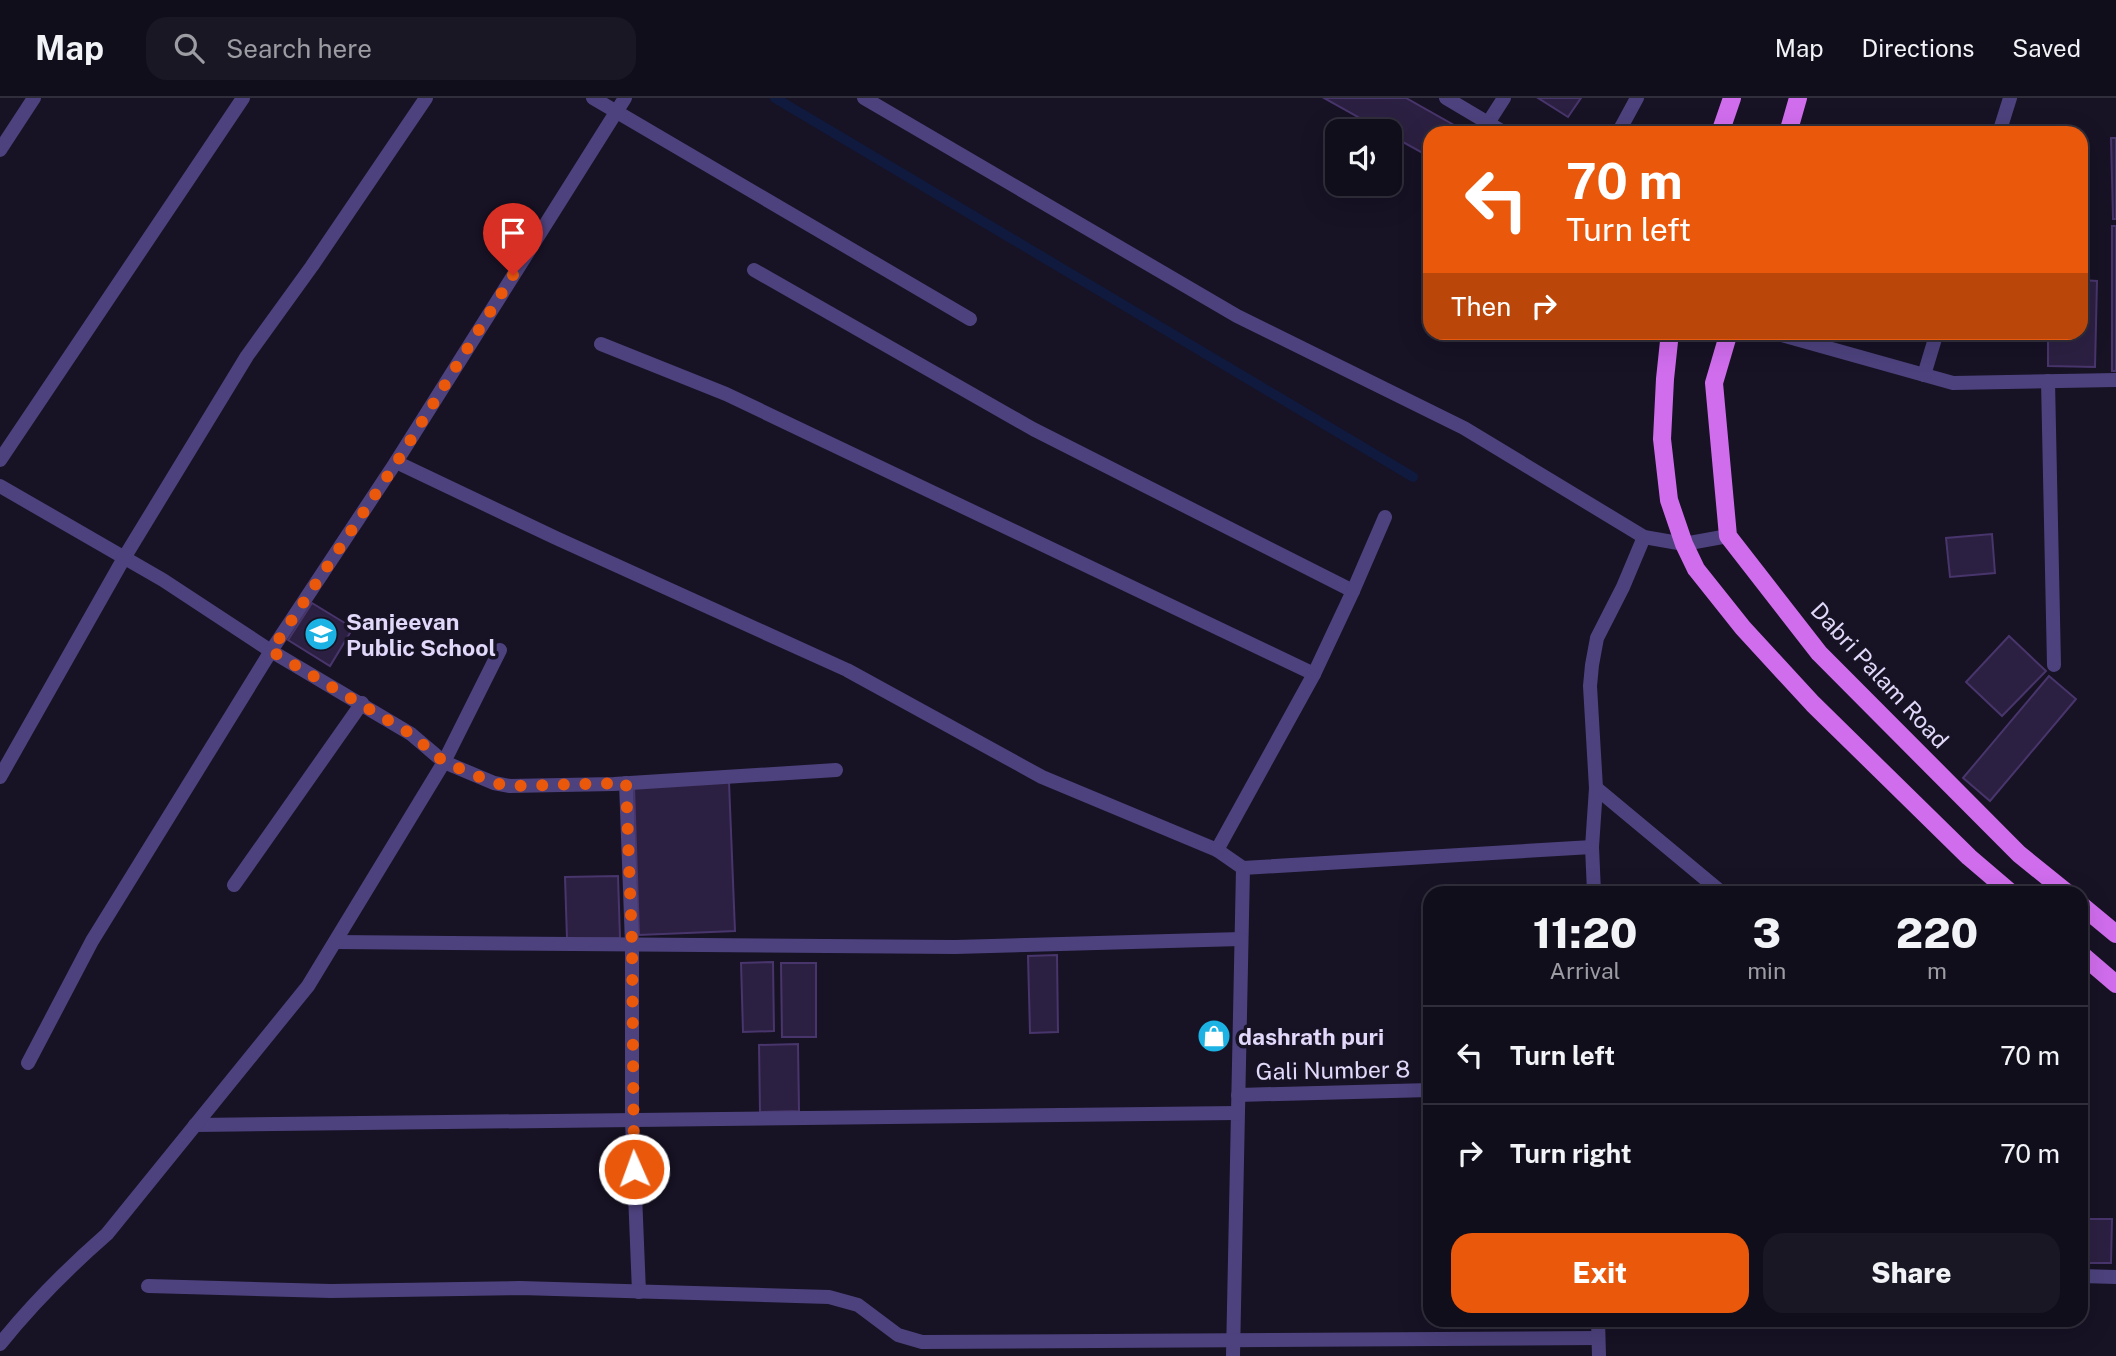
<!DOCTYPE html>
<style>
:root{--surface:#110e1b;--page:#1a1724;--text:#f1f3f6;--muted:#9c9ca3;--line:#302e3a;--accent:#ea580c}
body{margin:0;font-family:"Public Sans",sans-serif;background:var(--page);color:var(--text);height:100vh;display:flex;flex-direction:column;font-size:26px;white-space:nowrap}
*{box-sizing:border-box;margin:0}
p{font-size:23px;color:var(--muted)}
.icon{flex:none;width:38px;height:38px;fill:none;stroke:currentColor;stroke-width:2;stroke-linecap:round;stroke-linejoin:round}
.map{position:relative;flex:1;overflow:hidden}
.drawer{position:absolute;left:1423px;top:788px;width:665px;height:441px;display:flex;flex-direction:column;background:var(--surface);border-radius:21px;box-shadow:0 7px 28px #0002,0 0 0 2px var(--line)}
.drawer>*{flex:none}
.banner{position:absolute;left:1423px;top:28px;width:665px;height:214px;border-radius:21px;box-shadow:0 7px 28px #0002,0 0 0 2px var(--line);background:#ea580c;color:#fff;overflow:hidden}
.controls{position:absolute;left:1325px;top:21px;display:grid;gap:14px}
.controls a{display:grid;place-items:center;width:77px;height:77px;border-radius:14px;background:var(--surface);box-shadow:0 7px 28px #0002,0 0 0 2px var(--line);font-size:35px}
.pin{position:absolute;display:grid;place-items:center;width:60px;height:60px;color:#fff;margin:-72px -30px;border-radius:50% 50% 50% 0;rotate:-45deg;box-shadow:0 0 7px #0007}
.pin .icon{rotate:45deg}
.me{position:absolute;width:77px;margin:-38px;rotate:358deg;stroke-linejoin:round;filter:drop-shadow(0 0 5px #0008)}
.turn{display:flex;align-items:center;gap:24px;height:147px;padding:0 28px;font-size:32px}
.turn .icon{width:91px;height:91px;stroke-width:2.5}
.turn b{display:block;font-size:49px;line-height:60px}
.then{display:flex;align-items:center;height:66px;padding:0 28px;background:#0003;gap:14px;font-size:26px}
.eta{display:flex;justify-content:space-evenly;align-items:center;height:119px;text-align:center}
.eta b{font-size:42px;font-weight:800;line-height:49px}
.action{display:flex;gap:14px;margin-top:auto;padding:14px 28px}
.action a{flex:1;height:80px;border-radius:21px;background:var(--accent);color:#fff;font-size:28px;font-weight:800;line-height:80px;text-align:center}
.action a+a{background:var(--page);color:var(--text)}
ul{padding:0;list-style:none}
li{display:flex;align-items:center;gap:21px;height:98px;padding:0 28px;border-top:2px solid var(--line)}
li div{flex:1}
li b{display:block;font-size:26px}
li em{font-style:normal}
header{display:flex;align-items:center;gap:42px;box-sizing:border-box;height:98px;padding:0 35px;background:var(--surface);border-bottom:2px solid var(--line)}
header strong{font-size:33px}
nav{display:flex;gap:38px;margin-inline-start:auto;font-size:24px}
.search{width:490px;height:63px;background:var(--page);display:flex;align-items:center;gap:18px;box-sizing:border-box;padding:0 24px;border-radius:21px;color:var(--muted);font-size:26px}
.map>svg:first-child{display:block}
</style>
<header>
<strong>Map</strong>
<div class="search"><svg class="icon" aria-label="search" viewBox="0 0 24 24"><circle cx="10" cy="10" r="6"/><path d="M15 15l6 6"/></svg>Search here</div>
<nav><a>Map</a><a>Directions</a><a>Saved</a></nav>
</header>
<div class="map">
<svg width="2116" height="1258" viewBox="0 0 2116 1258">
<rect width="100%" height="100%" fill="#171224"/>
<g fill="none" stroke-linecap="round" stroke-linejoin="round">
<polyline stroke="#101a3e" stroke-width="10" points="775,0 1413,379"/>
</g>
<g fill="#2c2042" stroke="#48356c" stroke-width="2">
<polygon points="1324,0 1406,0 1468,35 1430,35 1430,59 1390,37 1390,33 1383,33"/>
<polygon points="1538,0 1581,0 1568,19"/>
<polygon points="2111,40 2116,40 2116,121 2113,121"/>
<rect x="2112" y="128" width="4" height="145"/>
<polygon points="2081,182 2097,183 2095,269 2048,268 2048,234 2081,234"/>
<polygon points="1992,436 1995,475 1950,479 1946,440"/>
<polygon points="312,505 353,530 330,568 288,542"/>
<polygon points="2009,538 2046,573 2002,618 1966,584"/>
<polygon points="2049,578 2076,601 1990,703 1963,680"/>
<polygon points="729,684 735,833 639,837 634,689"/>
<polygon points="618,778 620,840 567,841 565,779"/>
<polygon points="1057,857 1058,934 1030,935 1028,858"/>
<polygon points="773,864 774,933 743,934 741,865"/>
<polygon points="781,865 816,865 816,939 782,939"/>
<polygon points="798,946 799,1013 760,1014 759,947"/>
<polygon points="2088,1121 2112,1121 2111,1165 2087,1165"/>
</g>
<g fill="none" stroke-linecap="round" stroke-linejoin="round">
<polyline stroke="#4d427d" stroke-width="14" points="1488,25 1504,0"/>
<g stroke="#4d427d" stroke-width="14">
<polyline points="593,0 970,221"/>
<polyline points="864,0 1237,218 1464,330 1644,439 1684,446 1728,438"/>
<polyline points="1446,0 1505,35"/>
<polyline points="1618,35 1637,0"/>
<polyline points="1999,35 2010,0"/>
<polyline points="0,52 34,0"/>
<polyline points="754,172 1033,331 1353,493"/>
<polyline points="1771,234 1953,285 2116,282"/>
<polyline points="601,246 726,296 1314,576"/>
<polyline points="1924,277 1937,234"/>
<polyline points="2048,283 2054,567"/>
<polyline points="0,362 243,0"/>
<polyline points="396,364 556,440 847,572 1042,679 1217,752 1243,770 1233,1258"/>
<polyline points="0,388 163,482 271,553 411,636 444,664 494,685 510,688 614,686 836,672"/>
<polyline points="0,679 124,460 247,258 312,168 426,0"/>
<polyline points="626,685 632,846 632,1022 639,1194"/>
<polyline points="1596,690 1721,794"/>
<polyline points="1217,752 1314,576 1353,493 1385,419"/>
<polyline points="1243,770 1592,749"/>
<polyline points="234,787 362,605"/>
<polyline points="1594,794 1592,749 1596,690 1590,588 1592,567 1597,540 1623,489 1644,439"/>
<polyline points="335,844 955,849 1241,841"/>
<polyline points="28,965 92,843 271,553 396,364 625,0"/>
<polyline points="1238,997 1430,992"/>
<polyline points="195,1027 1237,1015"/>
<polyline points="2081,1178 2116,1179"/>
<polyline points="148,1188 331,1193 520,1190 829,1199 858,1207 898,1237 922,1244 1598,1240"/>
<polyline points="1598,1222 1599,1258"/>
<path d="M0,1246c33,-41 67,-75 107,-110l201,-248 136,-224 56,-112"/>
</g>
<g stroke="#d06ded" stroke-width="18">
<polyline points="1720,35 1732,0"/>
<polyline points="1788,35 1798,0"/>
<polyline points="1670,234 1665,281 1662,341 1669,402 1684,446 1696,471 1743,530 1813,606 1969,759 2010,794"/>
<polyline points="1729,234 1714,285 1728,438 1819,555 2019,756 2066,794"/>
<polyline points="2081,807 2116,836"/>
<polyline points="2081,856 2116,886"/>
</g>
</g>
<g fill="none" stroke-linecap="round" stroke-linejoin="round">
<polyline stroke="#ea580c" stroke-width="12" stroke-dasharray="0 21.6" points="513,177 397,364 271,553 411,636 444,664 494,685 509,688 626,685 632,846 634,1071"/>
</g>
<defs>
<symbol id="school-disc" viewBox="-11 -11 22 22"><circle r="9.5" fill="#1cb2e3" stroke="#171224"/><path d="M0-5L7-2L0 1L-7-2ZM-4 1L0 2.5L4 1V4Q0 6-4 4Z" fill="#fff"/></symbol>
<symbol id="shop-disc" viewBox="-11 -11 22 22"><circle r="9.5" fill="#1cb2e3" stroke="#171224"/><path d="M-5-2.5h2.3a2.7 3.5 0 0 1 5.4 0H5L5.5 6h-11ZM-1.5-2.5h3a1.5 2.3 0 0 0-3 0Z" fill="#fff"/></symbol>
</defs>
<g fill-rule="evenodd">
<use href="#school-disc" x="302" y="517" width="38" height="38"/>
<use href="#shop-disc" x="1195" y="919" width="38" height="38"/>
</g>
<g text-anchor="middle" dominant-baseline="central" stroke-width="7" stroke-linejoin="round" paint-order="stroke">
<g font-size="23" font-weight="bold" fill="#e2d9fa" stroke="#171224" text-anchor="start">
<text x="346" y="523">Sanjeevan<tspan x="346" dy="26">Public School</tspan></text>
<text x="1238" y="938">dashrath puri</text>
</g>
<g font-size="23" fill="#e2d9fa" stroke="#171224">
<text transform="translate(1880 577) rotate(47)">Dabri Palam Road</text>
<text transform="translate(1333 972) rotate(-1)">Gali Number 8</text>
</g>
</g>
</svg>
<div class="controls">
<a><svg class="icon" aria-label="sound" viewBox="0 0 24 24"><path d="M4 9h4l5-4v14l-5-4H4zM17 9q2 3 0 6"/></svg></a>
</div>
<div class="pin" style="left:513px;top:177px;background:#d93025"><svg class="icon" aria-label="arrive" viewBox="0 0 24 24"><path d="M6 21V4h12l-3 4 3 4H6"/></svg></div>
<svg class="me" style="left:634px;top:1071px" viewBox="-20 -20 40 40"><circle r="17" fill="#ea580c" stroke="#fff" stroke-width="3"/><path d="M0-11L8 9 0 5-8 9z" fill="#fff"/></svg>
<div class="banner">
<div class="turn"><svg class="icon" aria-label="left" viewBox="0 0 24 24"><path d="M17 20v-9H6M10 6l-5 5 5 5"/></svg><div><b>70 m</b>Turn left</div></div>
<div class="then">Then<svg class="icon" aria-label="right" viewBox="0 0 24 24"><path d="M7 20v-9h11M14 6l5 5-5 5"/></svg></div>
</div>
<section class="drawer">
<div class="eta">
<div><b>11:20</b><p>Arrival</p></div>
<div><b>3</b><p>min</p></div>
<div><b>220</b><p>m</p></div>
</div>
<ul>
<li><svg class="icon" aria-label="left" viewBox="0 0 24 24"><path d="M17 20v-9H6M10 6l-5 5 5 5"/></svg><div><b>Turn left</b></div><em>70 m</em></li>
<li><svg class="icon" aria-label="right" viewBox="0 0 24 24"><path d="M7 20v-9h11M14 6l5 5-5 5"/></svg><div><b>Turn right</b></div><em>70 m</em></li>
</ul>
<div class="action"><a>Exit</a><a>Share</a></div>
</section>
</div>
